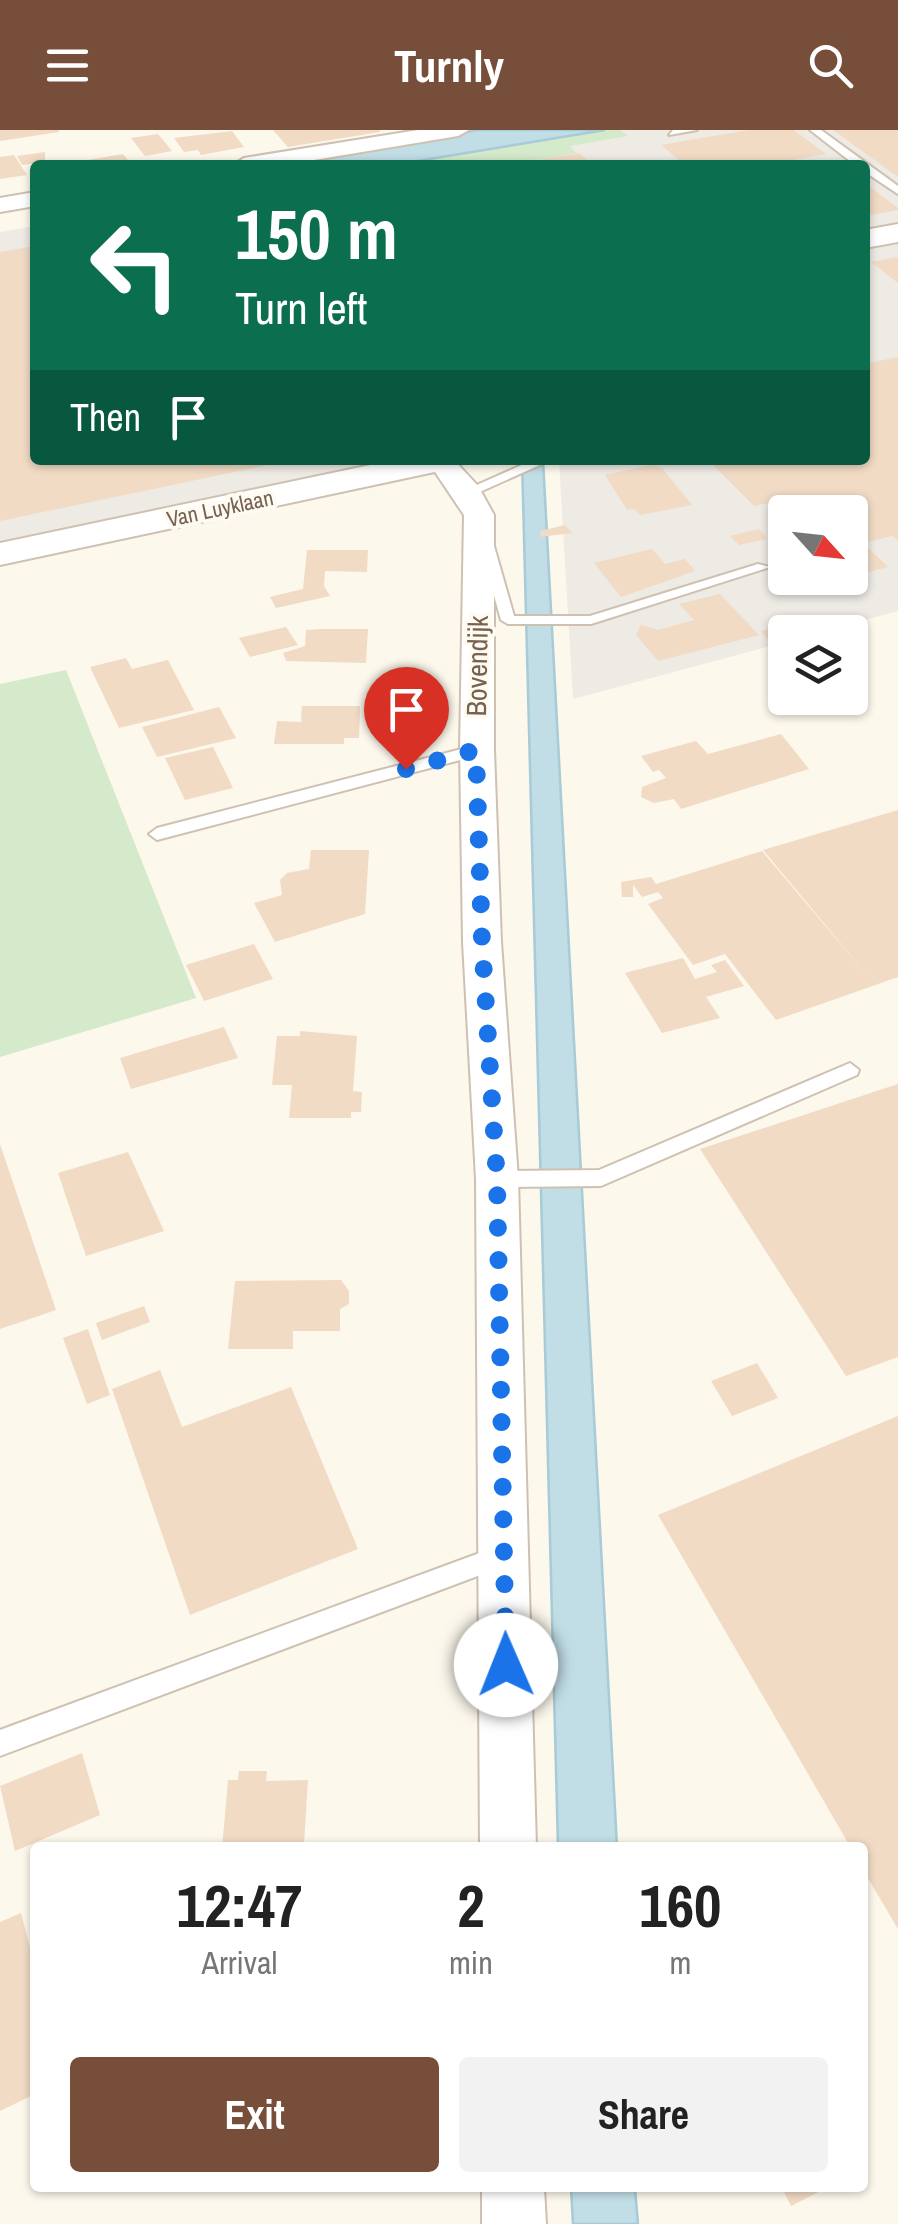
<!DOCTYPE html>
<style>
:root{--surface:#fff;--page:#f2f2f2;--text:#222;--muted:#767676;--accent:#774e3a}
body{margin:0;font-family:"Archivo Narrow",sans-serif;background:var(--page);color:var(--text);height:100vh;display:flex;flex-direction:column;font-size:38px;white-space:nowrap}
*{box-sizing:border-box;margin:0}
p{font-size:32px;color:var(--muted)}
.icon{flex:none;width:55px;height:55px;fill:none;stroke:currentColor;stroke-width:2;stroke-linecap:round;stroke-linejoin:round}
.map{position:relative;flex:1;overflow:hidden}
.side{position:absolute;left:30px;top:1712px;width:838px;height:350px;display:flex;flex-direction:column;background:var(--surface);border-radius:10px;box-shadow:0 2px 8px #0004}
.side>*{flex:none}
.top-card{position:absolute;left:30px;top:30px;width:840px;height:305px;border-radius:10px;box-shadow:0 2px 8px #0004;background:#0b6e4f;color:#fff;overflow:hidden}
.needle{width:65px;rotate:117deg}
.buttons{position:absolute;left:768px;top:365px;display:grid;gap:20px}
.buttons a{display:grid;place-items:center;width:100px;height:100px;border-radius:10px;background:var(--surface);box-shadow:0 2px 8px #0004;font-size:50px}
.pin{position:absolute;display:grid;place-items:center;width:85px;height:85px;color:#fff;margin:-102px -42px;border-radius:50% 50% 50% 0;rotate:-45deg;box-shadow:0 0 10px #0007}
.pin .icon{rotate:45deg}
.me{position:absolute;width:110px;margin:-55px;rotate:359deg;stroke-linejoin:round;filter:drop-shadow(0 0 8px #0008)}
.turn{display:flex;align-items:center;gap:35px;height:210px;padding:0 40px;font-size:45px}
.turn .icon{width:130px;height:130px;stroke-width:2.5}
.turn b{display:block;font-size:70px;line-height:85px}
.then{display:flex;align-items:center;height:95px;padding:0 40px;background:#0003;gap:20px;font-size:38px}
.eta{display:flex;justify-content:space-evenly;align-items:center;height:170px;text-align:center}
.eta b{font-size:60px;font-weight:800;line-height:70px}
.button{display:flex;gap:20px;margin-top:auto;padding:20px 40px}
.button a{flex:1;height:115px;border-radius:10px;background:var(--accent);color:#fff;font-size:40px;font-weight:800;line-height:115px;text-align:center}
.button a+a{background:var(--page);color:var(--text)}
header{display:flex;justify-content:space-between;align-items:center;height:130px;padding:0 40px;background:var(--accent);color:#fff;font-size:45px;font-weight:800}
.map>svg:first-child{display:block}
</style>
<header><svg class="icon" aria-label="menu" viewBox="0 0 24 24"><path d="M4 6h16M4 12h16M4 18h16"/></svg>Turnly<svg class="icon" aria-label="search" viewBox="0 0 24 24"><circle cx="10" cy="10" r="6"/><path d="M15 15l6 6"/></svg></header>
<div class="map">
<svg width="898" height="2094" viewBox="0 0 898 2094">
<rect width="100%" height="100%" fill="#fcf8ec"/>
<g fill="#eeeae4" fill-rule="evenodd">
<path d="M595,0h303v481l-79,21h-34v10l-212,57 -14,-239h306v-295h-474zM785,382h65v66h-65z"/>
<polygon points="35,96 35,330 390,330 0,413 0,102"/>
</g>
<g fill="#d4eaca">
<polygon points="605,0 620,0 628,6 570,16 576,23 504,35 393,35"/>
<polygon points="66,540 196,868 0,927 0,554"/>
</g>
<g fill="#c1dde6" stroke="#a7cbd7" stroke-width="2.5">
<polygon points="478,0 605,0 393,35 260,35"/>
<polygon points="522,330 543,330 617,1717 558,1717"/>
<polygon points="571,2058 635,2058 638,2094 573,2094"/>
</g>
<g fill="#f1dbc5">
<polygon points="0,0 59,0 59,2 0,11"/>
<polygon points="273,0 380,0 380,2 288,17"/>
<polygon points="749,0 794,0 826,24 763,35 685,35 661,15"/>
<polygon points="833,0 898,0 898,47"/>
<polygon points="232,1 244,17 201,25 198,20 184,22 174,8"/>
<polygon points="158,4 172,21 145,26 131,8"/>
<polygon points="45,22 45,32 22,35 17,26"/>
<polygon points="579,23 593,35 519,35 519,33"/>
<polygon points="123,24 132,35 92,35 88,30"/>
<polygon points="14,25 27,45 0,49 0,27"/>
<polygon points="865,53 898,78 898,80 865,86"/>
<polygon points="35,116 35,330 282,332 0,391 0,122"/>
<polygon points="898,127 898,153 871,132"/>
<polygon points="898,227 898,411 893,406 850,416 850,382 811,382 795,367 754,376 708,330 865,330 865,234"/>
<polygon points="652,335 662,338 692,375 640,385 635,379 627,380 605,345"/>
<polygon points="565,395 572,403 541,407 540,401"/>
<polygon points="759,399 767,409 739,415 730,406"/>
<polygon points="868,418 888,437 850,447 850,422"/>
<polygon points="652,419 665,434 685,429 695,441 621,467 594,433"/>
<polygon points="307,420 368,420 367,442 325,441 324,456 330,466 276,478 270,467 303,459"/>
<polygon points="720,464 759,505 658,531 636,505 641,495 658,500 694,490 679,474"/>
<polygon points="783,496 789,502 785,509 770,512 761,501"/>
<polygon points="286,497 298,515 250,527 239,508"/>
<polygon points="320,499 368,499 366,533 286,531 283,523 305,516 306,500"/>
<polygon points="126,528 132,539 168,530 194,580 119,598 90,537"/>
<polygon points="302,576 360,576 359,608 344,608 344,614 274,614 277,591 301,592"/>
<polygon points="219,577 236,608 157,627 142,597"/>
<polygon points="781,604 809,639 681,679 674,669 654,673 641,667 642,657 666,648 659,640 653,642 641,626 696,611 708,624"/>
<polygon points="213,617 233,658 185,670 165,628"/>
<polygon points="898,680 898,847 776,890 725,824 693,835 648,774 663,768 658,762 642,767 633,755 633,767 622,767 621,752 651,747 656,754 762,721 872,851 763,720"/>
<polygon points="311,720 369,720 365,784 275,812 254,773 282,765 280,750 287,743 309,739"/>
<polygon points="254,814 273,849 204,871 186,835"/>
<polygon points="683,828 695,849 717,842 711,835 725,830 744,856 706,867 720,888 662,903 625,843"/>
<polygon points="224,897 238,928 131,959 120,928"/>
<polygon points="300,901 357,906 353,961 362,962 361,982 351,982 351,988 289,988 292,955 272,955 277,906 300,906"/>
<polygon points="898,954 898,1227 846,1246 700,1019"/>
<polygon points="0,1014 56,1180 0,1199"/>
<polygon points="128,1022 164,1101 86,1126 58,1043"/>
<polygon points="341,1150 349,1161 349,1174 340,1179 340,1201 293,1201 293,1219 228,1219 235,1151"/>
<polygon points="144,1176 150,1192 102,1210 96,1193"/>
<polygon points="88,1199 110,1265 87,1274 63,1208"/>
<polygon points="757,1233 778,1268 732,1286 711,1251"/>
<polygon points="160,1240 182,1297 291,1257 358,1419 190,1485 112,1259"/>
<polygon points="898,1286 898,1799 862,1738 862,1718 851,1718 658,1385"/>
<polygon points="82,1623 100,1685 15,1721 0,1656"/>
<polygon points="239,1641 267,1641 266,1651 308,1650 304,1714 222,1718 228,1650 238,1650"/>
<polygon points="21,1783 35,1837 35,1964 0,1981 0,1792"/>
<polygon points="782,2058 826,2058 791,2076"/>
</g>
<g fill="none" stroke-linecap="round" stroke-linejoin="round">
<defs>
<g id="service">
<polygon points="673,0 697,0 669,5"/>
<polygon points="810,0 821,0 898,56 898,64 865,42 865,35 855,35"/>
<polygon points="533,330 551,330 473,365 461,362"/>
<polygon points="482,413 494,416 514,486 590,486 758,434 770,437 591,494 508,494 501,490 480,416"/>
<polygon points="477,615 483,616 483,624 157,710 149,704 157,698"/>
<polygon points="850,933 859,940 857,945 601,1056 497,1057 490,1055 487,1049 490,1043 497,1041 599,1040"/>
<polygon points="504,1414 512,1417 516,1425 512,1433 0,1626 0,1600"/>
</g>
<g id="minor">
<polygon points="418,0 469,0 458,6 284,35 233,35 244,28"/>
<polygon points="35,62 35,76 0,82 0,68"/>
<polygon points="427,330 454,330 478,356 494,385 494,620 501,812 518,1049 536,1718 480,1718 476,1049 463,812 460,620 464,385"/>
<polygon points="482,2058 544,2058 546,2094 482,2094"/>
</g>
<g id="tertiary">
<polygon points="898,94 898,112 865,118 865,100"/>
<polygon points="394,330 461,330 456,337 444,340 0,435 0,413"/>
</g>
</defs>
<use href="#service" stroke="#cfc1b1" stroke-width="4"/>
<use href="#minor" stroke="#cfc1b1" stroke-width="4"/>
<use href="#tertiary" stroke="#cfc1b1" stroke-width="4"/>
<use href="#service" fill="#fff" fill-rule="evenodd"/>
<use href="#minor" fill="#fff" fill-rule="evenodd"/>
<use href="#tertiary" fill="#fff" fill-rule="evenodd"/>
</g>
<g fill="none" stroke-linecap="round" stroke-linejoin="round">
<polyline stroke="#1a73e8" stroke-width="18" stroke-dasharray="0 32.4" points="406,639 476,620 482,812 497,1050 506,1535"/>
</g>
<g text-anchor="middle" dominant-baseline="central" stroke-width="8" stroke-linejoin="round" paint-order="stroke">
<g font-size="22" fill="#78614f" stroke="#fefbf3">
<text transform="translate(220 378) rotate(-12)">Van Luyklaan</text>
</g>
<g font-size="28" fill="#78614f" stroke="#fefbf3">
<text transform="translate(477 536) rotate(-89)">Bovendijk</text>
</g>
</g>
</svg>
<div class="buttons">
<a><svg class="needle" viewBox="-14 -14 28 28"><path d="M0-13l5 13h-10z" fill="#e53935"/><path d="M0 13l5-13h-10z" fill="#767676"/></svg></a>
<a><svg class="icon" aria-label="layers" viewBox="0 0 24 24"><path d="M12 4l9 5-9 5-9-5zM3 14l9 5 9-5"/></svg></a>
</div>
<div class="pin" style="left:406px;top:639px;background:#d93025"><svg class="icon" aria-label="arrive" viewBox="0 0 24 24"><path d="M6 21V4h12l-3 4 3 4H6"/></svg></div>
<svg class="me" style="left:506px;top:1535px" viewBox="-20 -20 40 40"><circle r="19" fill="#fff"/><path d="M0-13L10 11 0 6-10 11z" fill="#1a73e8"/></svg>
<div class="top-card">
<div class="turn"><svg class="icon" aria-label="left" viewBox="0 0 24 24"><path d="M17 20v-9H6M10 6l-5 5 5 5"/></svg><div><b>150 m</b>Turn left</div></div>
<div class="then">Then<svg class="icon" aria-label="arrive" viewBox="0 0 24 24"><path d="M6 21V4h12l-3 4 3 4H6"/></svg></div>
</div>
<section class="side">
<div class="eta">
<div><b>12:47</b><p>Arrival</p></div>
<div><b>2</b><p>min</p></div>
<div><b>160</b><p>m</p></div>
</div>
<div class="button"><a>Exit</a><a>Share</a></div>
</section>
</div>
